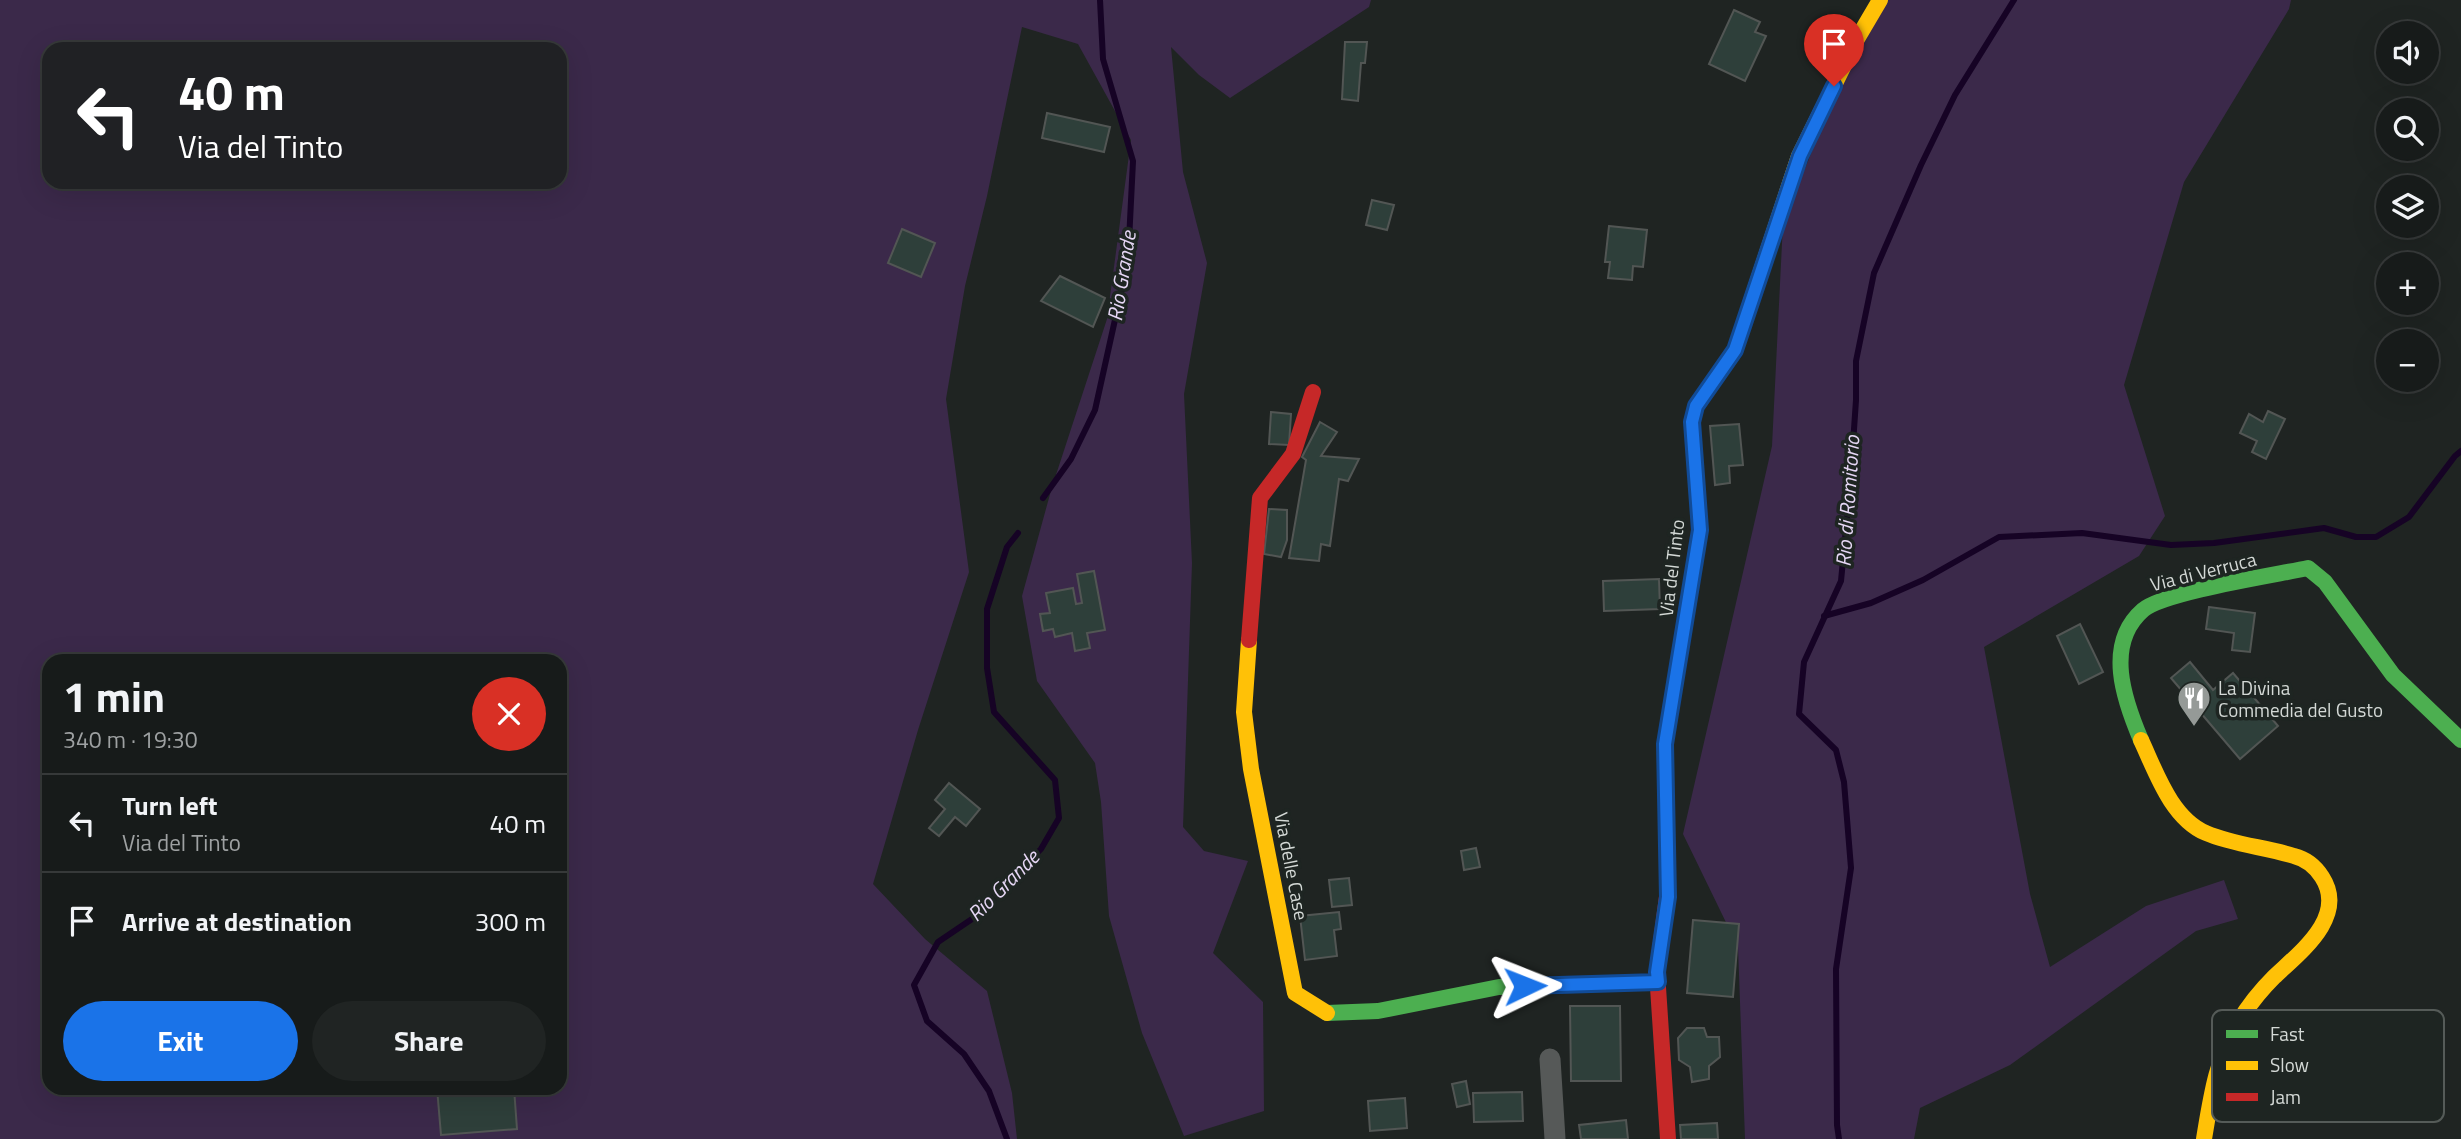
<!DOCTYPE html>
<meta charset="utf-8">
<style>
:root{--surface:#171b1a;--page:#202423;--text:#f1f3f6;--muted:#9ea1a2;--line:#363939;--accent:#1a73e8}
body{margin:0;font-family:"Titillium Web",sans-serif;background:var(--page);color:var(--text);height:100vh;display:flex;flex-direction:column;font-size:26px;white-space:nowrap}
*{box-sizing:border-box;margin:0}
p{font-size:23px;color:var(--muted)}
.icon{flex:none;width:38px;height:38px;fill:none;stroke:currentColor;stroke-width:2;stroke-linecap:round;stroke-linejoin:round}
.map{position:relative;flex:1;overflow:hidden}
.details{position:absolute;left:42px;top:654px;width:525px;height:441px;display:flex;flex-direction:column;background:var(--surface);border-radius:21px;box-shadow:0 7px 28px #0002,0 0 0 2px var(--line)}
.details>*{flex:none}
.hud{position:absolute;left:42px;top:42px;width:525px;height:147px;border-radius:21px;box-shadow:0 7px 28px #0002,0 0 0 2px var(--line);background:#202124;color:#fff;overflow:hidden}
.buttons{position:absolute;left:2376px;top:21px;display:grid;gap:14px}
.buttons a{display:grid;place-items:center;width:63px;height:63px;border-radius:50%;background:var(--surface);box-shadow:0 7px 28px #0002,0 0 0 2px var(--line);font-size:35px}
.pin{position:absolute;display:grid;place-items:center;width:60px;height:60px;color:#fff;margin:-72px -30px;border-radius:50% 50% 50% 0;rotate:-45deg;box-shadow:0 0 7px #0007}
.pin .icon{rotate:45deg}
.me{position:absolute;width:77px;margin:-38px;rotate:88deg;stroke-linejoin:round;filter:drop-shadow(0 0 5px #0008)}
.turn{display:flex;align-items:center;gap:24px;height:147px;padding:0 21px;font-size:32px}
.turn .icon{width:91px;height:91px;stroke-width:2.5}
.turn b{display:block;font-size:49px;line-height:60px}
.round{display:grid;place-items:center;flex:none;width:74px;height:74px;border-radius:37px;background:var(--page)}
.overview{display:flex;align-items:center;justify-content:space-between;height:119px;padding:0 21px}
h1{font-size:42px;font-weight:700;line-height:52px}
.button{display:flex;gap:14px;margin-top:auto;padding:14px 21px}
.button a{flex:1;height:80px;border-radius:42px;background:var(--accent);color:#fff;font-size:28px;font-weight:700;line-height:80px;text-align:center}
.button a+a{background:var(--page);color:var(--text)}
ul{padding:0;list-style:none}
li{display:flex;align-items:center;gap:21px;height:98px;padding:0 21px;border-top:2px solid var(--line)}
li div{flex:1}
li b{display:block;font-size:26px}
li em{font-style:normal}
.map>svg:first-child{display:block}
</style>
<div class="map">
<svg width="2461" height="1139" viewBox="0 0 2461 1139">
<rect width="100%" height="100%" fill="#1f2422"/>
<g fill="#3b294a" fill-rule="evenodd">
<path d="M0,0h1371l-2,7 -139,91 -31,-23 -28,-28 12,125 24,91 -23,131 8,169 -9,264 21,24 44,10 -35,92 50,49 1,109 -80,25 -42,-103 -33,-117 -8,-114 -6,-39 -58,-82 -15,-85 30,-109 55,-168 24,-179 -53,-96 -56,-17 -35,169 -22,90 -19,113 23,173 -51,158 -45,154 52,55 62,52 25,102 5,46h-1017zM49,49h511v133h-511zM49,662h511v426h-511z"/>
<polygon points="1873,0 2291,0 2289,9 2184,182 2124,385 2165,516 2139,556 1984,647 2030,894 2050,967 2146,906 2224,880 2238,919 2196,931 2010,1065 1920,1108 1914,1139 1745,1139 1738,947 1683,834 1772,446 1783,223"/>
</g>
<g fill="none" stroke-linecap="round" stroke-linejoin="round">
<g stroke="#160325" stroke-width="6">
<polyline points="1043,498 1071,459 1095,410 1128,261 1133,161 1103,59 1100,0"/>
<polyline points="1824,616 1871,603 1923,580 1999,537 2082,533 2171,545 2214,543 2324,528 2356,537 2376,537 2409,517 2455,456 2461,451"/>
<polyline points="1007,1139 989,1091 964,1054 927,1021 914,985 938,942 972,919 1041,849 1059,818 1055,780 994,712 987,668 987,609 1007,547 1018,533"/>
<polyline points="1839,1139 1837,1125 1836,969 1851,868 1844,782 1836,750 1799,714 1804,662 1841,581 1850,488 1856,400 1856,361 1874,273 1921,165 1955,95 2014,0"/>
</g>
</g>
<g fill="#2e3f3a" stroke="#525654" stroke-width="2">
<polygon points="1734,10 1760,22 1755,32 1766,36 1745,81 1709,64"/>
<polygon points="1345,42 1367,42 1365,63 1361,63 1358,101 1342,99"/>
<polygon points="1047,113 1110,127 1104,152 1042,138"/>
<polygon points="1372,200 1394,205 1387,230 1366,225"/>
<polygon points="1609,226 1647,230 1643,267 1633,266 1632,280 1608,278 1610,262 1605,262"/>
<polygon points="902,229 935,243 921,277 888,263"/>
<polygon points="1060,276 1105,298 1093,327 1041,301"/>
<polygon points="2268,411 2285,419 2266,459 2252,452 2257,441 2240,433 2249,414 2263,422"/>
<polygon points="1271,412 1291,414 1289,445 1269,444"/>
<polygon points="1320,422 1337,432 1321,456 1359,459 1348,481 1339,479 1330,546 1321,544 1319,561 1289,558 1306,460 1302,457"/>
<polygon points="1739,424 1743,465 1729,466 1730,483 1715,485 1710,426"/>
<polygon points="1269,509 1287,510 1287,540 1281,557 1264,554"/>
<polygon points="1094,571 1105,630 1087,633 1090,648 1075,651 1072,633 1055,637 1053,629 1043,631 1040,614 1050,613 1046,593 1073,588 1076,604 1082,603 1077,574"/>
<polygon points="1659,579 1660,609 1604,611 1603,581"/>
<polygon points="2209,607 2255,613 2250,652 2232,650 2234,633 2206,629"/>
<polygon points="2080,624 2103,672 2079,684 2057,636"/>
<polygon points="2190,662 2213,690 2233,673 2278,726 2240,759 2171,678"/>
<polygon points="949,783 980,809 966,826 955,817 939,836 929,828 945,809 935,800"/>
<polygon points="1476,848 1480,867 1464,870 1461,851"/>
<polygon points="1349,878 1352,905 1332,907 1329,880"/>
<polygon points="1339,912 1341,929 1334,930 1337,956 1305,960 1300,916"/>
<polygon points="1693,920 1739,924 1733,997 1687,993"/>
<polygon points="1570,1006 1620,1006 1621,1081 1571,1081"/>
<polygon points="1687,1028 1704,1028 1707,1037 1719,1037 1720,1057 1709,1066 1709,1079 1692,1082 1690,1067 1679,1060 1678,1038"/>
<polygon points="1466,1081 1470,1104 1457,1107 1452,1084"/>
<polygon points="437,1088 514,1088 517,1129 441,1135"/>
<polygon points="1522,1092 1523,1121 1474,1122 1473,1093"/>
<polygon points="1405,1098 1407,1128 1370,1131 1368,1101"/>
<polygon points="1626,1120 1628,1139 1581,1139 1579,1125"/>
<polygon points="1717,1123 1718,1139 1681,1139 1680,1125"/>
</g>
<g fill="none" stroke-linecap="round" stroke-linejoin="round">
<polyline stroke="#565958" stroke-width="21" points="1550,1059 1555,1139"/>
<g stroke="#4caf50" stroke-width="16">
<path d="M2141,740c-17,-40 -37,-96 2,-130 21,-18 132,-35 165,-42l17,14 68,93 68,65"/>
<polyline points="1668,889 1665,744 1700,530 1692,422 1696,406 1728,360"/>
<polyline points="1327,1013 1378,1011 1499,987 1658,982"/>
</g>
<g stroke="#ffc107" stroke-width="16">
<polyline points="1728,360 1735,350 1799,156 1857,39 1880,0"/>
<polyline points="1249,640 1244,712 1251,769 1295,993 1327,1013"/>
<path d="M2141,740c15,32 30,78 65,93 28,12 60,14 88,23 12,3 21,10 28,21 26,40 -23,76 -48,100 -14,14 -26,29 -36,46 -22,37 -27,74 -34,116"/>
</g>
<g stroke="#c62828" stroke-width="16">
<polyline points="1249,640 1260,498 1293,454 1313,392"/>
<polyline points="1668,889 1657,972 1668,1139"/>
</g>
</g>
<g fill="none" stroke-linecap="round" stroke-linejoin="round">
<defs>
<polyline id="route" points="1525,986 1658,982 1657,972 1668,897 1665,744 1700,530 1692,422 1696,406 1735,350 1800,156 1834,86"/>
</defs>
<use href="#route" stroke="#114b97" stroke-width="18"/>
<use href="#route" stroke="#1a73e8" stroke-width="12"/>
</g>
<defs>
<symbol id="restaurant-pin" viewBox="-11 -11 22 30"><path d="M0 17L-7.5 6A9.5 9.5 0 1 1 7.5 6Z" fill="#959a97" stroke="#1e2522"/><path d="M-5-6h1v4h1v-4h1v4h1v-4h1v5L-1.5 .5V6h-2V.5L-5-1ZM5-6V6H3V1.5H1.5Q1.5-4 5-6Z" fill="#fff"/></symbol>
</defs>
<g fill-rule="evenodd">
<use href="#restaurant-pin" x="2175" y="679" width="38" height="52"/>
</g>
<g text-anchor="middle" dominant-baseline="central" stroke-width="7" stroke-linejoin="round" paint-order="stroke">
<g font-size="19" fill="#d4d9d6" stroke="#1e2522">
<text transform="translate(1671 568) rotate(-83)">Via del Tinto</text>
<text transform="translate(2203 571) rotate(-14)">Via di Verruca</text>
<text transform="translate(1292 866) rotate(79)">Via delle Case</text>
</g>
<g font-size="19" fill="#d4d9d6" stroke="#1e2522" text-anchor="start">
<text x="2218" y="687">La Divina<tspan x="2218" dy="22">Commedia del Gusto</tspan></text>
</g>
<g font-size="21" font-style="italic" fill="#e6d7f5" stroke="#1e2522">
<text transform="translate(1121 276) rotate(-81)">Rio Grande</text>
<text transform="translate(1847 501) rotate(-86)">Rio di Romitorio</text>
<text transform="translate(1003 885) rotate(-45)">Rio Grande</text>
</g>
</g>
<rect x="2212" y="1010" width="232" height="112" rx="10" fill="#1e2522" stroke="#555b58" stroke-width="2"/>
<rect x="2226" y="1030" width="32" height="8" fill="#4caf50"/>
<rect x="2226" y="1061" width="32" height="9" fill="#ffc107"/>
<rect x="2226" y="1093" width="32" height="8" fill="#c62828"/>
<g font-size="19" fill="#d4d9d6">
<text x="2270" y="1041">Fast</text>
<text x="2270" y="1072">Slow</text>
<text x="2270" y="1104">Jam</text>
</g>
</svg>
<div class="buttons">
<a><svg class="icon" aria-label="sound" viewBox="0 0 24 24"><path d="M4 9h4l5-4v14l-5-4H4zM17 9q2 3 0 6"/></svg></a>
<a><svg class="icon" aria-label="search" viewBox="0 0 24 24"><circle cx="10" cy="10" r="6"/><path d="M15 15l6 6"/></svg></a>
<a><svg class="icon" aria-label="layers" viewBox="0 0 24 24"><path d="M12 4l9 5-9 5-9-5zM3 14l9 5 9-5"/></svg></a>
<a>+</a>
<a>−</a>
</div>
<div class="pin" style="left:1834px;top:86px;background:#d93025"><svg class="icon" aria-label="arrive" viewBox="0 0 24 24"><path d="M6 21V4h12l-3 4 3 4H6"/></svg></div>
<svg class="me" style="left:1525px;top:986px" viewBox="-20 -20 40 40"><path d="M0-17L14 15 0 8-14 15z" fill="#1a73e8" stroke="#fff" stroke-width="4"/></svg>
<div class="hud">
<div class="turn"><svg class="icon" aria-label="left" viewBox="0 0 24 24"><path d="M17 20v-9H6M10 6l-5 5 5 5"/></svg><div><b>40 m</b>Via del Tinto</div></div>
</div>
<section class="details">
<div class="overview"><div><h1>1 min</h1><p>340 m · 19:30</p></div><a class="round" style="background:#d93025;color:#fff"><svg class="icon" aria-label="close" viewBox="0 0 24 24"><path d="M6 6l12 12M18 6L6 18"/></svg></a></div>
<ul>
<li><svg class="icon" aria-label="left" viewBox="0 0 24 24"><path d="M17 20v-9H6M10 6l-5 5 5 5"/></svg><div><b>Turn left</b><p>Via del Tinto</p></div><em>40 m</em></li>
<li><svg class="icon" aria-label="arrive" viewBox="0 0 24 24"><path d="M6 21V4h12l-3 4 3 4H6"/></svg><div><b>Arrive at destination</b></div><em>300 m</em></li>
</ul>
<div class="button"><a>Exit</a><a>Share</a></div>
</section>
</div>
